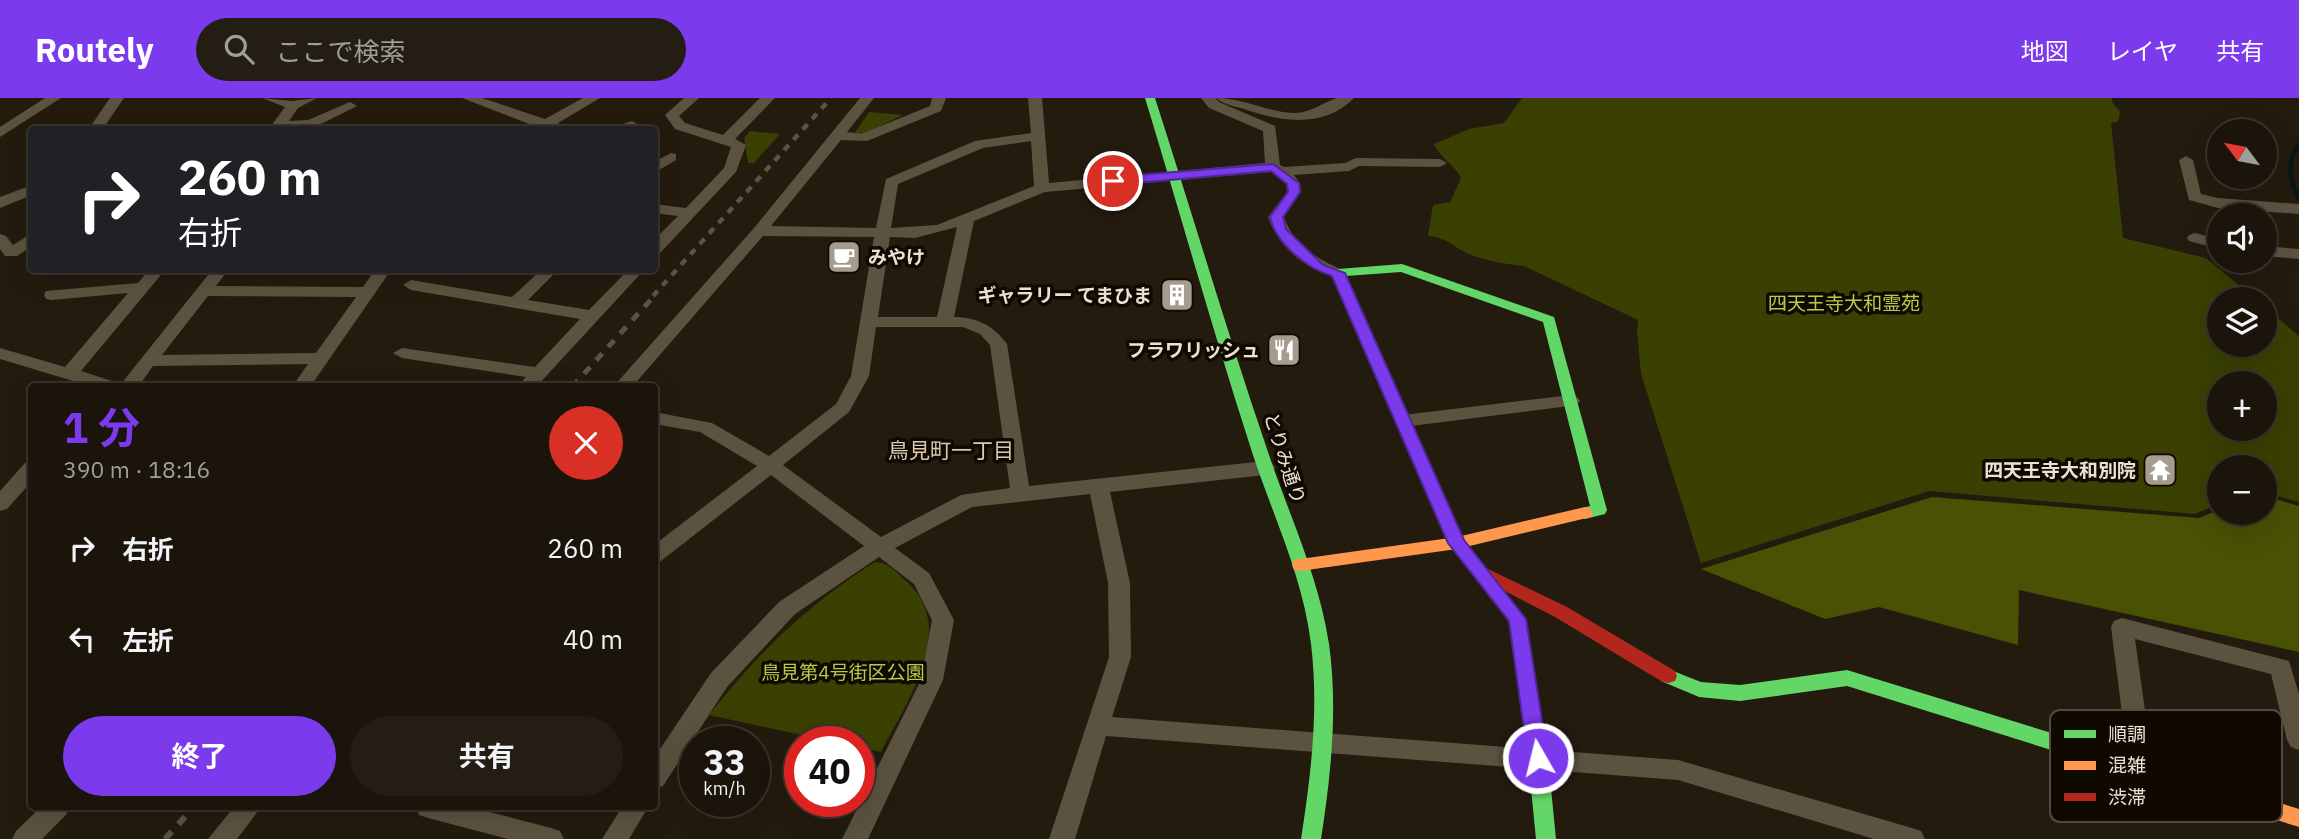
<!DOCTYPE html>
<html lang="ja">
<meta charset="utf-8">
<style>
:root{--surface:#1a140a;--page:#231d13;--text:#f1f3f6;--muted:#9f9e9c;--line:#38332b;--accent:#7c3aed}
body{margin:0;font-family:"IBM Plex Sans","Noto Sans JP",sans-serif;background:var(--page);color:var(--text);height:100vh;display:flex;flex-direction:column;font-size:26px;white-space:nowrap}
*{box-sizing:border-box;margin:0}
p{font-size:23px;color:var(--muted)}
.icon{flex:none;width:38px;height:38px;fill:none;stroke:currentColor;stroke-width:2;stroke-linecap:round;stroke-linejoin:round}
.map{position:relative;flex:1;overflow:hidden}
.panel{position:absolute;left:28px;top:285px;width:630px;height:427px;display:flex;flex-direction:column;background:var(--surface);border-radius:7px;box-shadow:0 7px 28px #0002,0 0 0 2px var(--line)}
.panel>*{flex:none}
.top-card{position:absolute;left:28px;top:28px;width:630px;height:147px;border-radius:7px;box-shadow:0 7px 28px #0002,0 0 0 2px var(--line);background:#202124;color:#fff;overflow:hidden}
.needle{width:46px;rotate:302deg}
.controls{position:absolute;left:2207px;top:21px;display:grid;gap:14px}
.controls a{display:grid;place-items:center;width:70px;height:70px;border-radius:50%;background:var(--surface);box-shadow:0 7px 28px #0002,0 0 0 2px var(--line);font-size:35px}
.speed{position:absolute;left:679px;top:628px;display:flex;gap:14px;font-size:35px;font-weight:700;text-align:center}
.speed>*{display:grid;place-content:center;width:91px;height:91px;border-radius:50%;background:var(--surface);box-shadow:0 7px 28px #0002,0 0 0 2px var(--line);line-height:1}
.speed small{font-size:18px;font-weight:400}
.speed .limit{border:10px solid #d22;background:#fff;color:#111}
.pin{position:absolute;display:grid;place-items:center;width:60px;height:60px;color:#fff;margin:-30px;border:4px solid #fff;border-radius:50%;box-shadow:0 2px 7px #0007}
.me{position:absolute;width:77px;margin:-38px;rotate:352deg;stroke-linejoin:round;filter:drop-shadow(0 0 5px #0008)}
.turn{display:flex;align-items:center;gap:24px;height:147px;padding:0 35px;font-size:32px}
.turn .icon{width:91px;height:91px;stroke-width:2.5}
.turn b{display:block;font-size:49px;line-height:60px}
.round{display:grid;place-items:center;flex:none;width:74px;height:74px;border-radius:37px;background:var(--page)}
.summary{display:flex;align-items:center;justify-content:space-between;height:119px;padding:0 35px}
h1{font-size:42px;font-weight:700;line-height:52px;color:var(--accent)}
.primary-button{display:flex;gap:14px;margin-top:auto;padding:14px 35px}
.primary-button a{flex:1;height:80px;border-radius:42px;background:var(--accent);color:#fff;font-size:28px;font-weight:700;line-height:80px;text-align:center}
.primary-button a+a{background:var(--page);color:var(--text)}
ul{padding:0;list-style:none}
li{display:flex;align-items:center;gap:21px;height:91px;padding:0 35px}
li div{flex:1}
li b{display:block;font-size:26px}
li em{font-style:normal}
header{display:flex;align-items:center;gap:42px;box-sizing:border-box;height:98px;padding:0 35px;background:var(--accent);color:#fff}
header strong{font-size:33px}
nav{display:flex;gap:38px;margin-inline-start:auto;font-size:24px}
.search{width:490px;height:63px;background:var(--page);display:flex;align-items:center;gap:18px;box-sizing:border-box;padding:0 24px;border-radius:38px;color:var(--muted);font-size:26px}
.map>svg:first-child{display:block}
</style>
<header>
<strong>Routely</strong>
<div class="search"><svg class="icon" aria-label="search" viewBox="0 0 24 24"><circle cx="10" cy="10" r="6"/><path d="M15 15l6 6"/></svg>ここで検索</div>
<nav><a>地図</a><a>レイヤ</a><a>共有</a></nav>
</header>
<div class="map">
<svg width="2299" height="741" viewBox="0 0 2299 741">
<rect width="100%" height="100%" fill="#231b0e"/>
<g fill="#394002" fill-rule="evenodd">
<path d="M1522,0h590v4l8,10 -2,10 -7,1 12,115 83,20 49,41h-36v46h45l1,-38 34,29v166l-34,-9 -1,-26h-45v37l-24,10 -266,-23 -228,72 -60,-189 -4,-44 1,-10 -114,-54c-18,-2 -38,-5 -55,-12 -18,-8 -18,-15 -41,-18l5,-31 17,-3 11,-24c-7,-14 -21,-20 -27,-34l35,-15 35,-6zM2264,285v46h-45v-46z"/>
<polygon points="869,14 903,17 861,37 854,36"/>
<polygon points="750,33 780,36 754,65 748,65 744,40"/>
<path d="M875,464c14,0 21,10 31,19 54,47 -1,123 -25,171l-22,-5v-5h-25l-125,-27c49,-62 99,-111 166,-153z"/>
</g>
<polygon fill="#485104" points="2265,398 2299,408 2299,554 2019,492 2018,547 1879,509 1825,521 1701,471 1932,399 2199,420 2219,412 2219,415 2264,415"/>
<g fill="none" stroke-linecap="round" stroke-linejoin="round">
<path stroke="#071617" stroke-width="4.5" d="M2299,47c-14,17 -9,36 0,54"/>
<g fill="#5b523f" fill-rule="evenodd">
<polygon points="45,0 61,0 0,39 0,29"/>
<polygon points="110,0 124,0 102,32 88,32"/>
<polygon points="262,0 292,3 317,0 298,10 289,23 308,22 350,4 357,8 315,29 268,32 285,9"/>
<polygon points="462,0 482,0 545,21 583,0 600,0 558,25 571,32 540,30"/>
<polygon points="684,0 699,0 679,18 685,25 723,37 760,0 775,0 735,41 746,47 736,74 660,155 654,157 654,142 678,118 654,115 654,106 686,110 724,70 731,49 675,31 665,17"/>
<path d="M860,0h14l-27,34 14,2 69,-28 2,-8h14l-5,13 -74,30 -26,-1 -70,86 105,2 10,-49 89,-38 56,-8 -3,-35h14l7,85 216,-20 -2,-32 -54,-23 -8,-10h14l4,4 56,24 5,39 4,2 61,-4 11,-5 84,1 7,4 -7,4 -81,-1 -10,5 -55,4 6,8 1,9 -17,25c7,21 23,35 42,45 7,4 15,6 20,11l-8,5c-32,-8 -59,-30 -70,-61l19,-25 -1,-8 -15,-12 -226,20 -71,29 -20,96c23,0 40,9 53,27l22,142 236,-25 7,2 3,5 -3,5 -7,2 -155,17 20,91 1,74 -19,60 566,43 234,68 9,3 4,8h-51l-196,-59 -572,-44 -31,103h-26l60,-182 -1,-74 -18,-89 -118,13 -77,41 34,25 25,47 -11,60 -75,159h-26l79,-159 11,-60 -18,-36 -35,-27 -84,57 -68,73 -64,99 -9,3v-31l57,-85 68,-71 85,-56 -93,-71 -110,86 -7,3v-19l103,-79 -57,-34 -46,-8v-12l58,11 57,33 67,-52 15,-28 23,-139 -111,-1 -131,151h-19l141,-159zM1031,43l3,45 -97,39 -46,3 7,-44 85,-36zM957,129l-20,90h-59l12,-80 25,1zM876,229h87l17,7 10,11 20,143 -49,7 -80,42 -98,-72 66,-53 20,-36z"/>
<path d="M1216,0c28,0 53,15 80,15 17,-1 27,-11 41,-15 5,0 12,0 17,0 -31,32 -77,23 -113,10 -9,-2 -18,-4 -25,-10z"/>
<polygon points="632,23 639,27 637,30 605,32"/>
<polygon points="182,26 194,29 196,32 176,32 177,27"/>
<polygon points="671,55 676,56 676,62 654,75 654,64"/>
<polygon points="2186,58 2193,62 2201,96 2218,100 2299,106 2299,116 2218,110 2189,102 2179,62"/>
<polygon points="32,87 32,97 0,110 0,99"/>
<polygon points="32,135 32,148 17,158 5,158 0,151 0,136 6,138 13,147"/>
<polygon points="2195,135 2219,141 2219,151 2189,143 2187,140 2189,137"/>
<polygon points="2264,148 2299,151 2299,161 2264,158"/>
<path d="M149,172h16l-84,101 40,13 91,-114h16l-12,16 147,1 12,-17h16l-81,117h-18l16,-23 -155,2 -15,21h-45l-93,-28v-11l65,19 63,-74 -76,7 -6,-1 -2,-4 2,-4 92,-8zM208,198l148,1 -40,56 -154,2z"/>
<polygon points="541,172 558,172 528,202 589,212 628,172 644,172 536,289 517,289 526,279 402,260 393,255 402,250 535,269 580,221 411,192 403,187 411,182 512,199"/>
<polygon points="1571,297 1577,299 1580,303 1577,307 1403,329 1396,327 1394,323 1396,319 1403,317"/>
<polygon points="32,363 32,383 7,411 0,413 0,393 25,365"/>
<polygon points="2122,520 2289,563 2299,596 2299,652 2291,649 2287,642 2271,576 2135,541 2153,670 2149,677 2141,680 2133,677 2129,670 2111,529 2114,523"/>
<polygon points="41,709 69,709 66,717 42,741 12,741 16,733"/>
<polygon points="234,709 261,709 237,741 208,741"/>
<polygon points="416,709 470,709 551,730 560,733 564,741 508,741 428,720 419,717"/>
<polygon points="622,709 648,709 629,741 602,741"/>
</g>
<g fill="#63d668" fill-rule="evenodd">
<path d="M1145,0h10c38,118 73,237 113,354 21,63 51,125 61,192 9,64 2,131 -8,195h-20c10,-64 18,-130 10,-195 -8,-67 -38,-128 -59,-192 -38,-117 -71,-236 -107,-354z"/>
<polygon points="1402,166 1554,219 1607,412 1605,416 1585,421 1579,419 1577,415 1579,411 1590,408 1543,224 1401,174 1346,178 1442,394 1434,400 1428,398 1331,175 1338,171"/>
<polygon points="1525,567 1531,569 1534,574 1548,660 1556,741 1536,741 1528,660 1516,574 1519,569"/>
<polygon points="1668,571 1701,584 1740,587 1847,572 2198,680 2205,683 2208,689 2205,695 2198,698 1847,588 1740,603 1699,599 1661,583 1659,578 1661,573"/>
</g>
<g fill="#ff974d" fill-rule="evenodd">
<polygon points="1585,409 1591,411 1593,415 1591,419 1457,451 1300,473 1294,472 1292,467 1294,462 1300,461 1457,439"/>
<polygon points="2198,680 2299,711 2299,729 2191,695 2188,689 2191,683"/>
</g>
<polygon fill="#b3261e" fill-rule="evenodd" points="1434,388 1440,390 1464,442 1486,470 1567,509 1675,573 1677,578 1675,583 1668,585 1661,583 1555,519 1505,493 1526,521 1534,574 1531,579 1525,581 1519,579 1508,523 1451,449 1426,394"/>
<polyline stroke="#5b5445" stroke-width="4.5" stroke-dasharray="7 7" stroke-linecap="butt" points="653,198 831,0"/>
<polyline stroke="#5b5445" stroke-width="5" stroke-dasharray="9 9" stroke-linecap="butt" points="572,289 655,197"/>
<polyline stroke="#5b5445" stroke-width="6" stroke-dasharray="10 10" stroke-linecap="butt" points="165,741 194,709"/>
</g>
<path fill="#7c3aed" stroke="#51269a" stroke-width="2" d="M1273,66l26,19 1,9 -17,25 3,12 37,36 22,8 119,267 62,79 22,139 -3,6 -7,2 -7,-2 -3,-6 -19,-137 -61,-78 -116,-267c-25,-8 -56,-32 -62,-59l18,-25 -1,-8 -16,-13 -158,14 -6,-4 6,-4z"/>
<defs>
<symbol id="cafe-square" viewBox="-11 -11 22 22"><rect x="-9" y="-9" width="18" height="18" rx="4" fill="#a59c8d" stroke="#100902"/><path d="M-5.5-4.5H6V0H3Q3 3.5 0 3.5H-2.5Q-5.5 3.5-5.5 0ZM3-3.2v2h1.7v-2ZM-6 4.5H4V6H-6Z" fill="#fff"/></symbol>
<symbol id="building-square" viewBox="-11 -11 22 22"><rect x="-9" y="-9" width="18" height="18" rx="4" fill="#a59c8d" stroke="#100902"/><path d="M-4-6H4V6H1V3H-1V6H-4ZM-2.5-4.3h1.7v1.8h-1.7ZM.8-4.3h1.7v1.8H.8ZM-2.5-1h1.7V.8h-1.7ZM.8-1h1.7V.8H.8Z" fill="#fff"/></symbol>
<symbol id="restaurant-square" viewBox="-11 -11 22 22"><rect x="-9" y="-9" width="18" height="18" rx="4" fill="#a59c8d" stroke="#100902"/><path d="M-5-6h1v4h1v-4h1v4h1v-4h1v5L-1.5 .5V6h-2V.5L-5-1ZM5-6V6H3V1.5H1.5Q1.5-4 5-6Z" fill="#fff"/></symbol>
<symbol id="temple-square" viewBox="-11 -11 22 22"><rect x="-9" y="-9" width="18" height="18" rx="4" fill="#a59c8d" stroke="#100902"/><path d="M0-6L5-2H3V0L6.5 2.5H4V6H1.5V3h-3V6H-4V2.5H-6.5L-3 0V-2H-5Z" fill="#fff"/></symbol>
</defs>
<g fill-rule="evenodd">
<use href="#cafe-square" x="825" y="140" width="38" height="38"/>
<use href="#building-square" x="1158" y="178" width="38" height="38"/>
<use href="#restaurant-square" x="1265" y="233" width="38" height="38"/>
<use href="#temple-square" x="2141" y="353" width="38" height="38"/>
</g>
<g text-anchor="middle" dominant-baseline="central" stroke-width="7" stroke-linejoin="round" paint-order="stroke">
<g font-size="19" font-weight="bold" fill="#ebe1d2" stroke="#100902" text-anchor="end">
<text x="868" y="159" text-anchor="start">みやけ</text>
<text x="1152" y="197">ギャラリー てまひま</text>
<text x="1260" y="252">フラワリッシュ</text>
<text x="2136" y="372">四天王寺大和別院</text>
</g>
<g font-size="19" fill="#b6cc49" stroke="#100902">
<text x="1844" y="205">四天王寺大和霊苑</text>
<text x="843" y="574">鳥見第4号街区公園</text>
</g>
<g font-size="19" fill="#ebe1d2" stroke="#100902">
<text transform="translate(1285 360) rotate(72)">とりみ通り</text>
</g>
<g font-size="21" fill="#ddcaac" stroke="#100902">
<text x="951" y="352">鳥見町一丁目</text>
</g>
</g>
<rect x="2050" y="612" width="232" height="112" rx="10" fill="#100902" stroke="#524a40" stroke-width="2"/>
<rect x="2064" y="632" width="32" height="8" fill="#63d668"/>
<rect x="2064" y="663" width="32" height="9" fill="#ff974d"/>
<rect x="2064" y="695" width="32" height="8" fill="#b3261e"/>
<g font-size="19" fill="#ebe1d2">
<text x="2108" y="643">順調</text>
<text x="2108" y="674">混雑</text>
<text x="2108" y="706">渋滞</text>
</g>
</svg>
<div class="controls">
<a><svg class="needle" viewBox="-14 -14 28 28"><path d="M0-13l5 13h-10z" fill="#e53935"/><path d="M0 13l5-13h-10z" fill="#9f9e9c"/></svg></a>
<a><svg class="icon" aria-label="sound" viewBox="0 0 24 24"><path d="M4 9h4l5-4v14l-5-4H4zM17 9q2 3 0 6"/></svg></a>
<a><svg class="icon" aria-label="layers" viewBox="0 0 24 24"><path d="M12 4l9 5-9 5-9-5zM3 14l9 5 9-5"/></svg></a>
<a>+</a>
<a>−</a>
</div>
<div class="speed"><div>33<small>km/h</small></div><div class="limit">40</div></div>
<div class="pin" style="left:1113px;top:83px;background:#d93025"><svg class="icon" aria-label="arrive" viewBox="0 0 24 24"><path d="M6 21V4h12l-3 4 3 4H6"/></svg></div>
<svg class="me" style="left:1538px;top:660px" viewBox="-20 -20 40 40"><circle r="17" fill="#7c3aed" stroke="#fff" stroke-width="3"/><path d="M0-11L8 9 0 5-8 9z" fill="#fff"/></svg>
<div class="top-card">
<div class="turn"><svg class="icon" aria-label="right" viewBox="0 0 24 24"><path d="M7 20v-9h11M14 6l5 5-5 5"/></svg><div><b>260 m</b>右折</div></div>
</div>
<section class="panel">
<div class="summary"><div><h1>1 分</h1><p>390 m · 18:16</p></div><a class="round" style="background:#d93025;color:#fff"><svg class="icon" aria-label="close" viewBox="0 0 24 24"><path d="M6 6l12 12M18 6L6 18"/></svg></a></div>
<ul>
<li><svg class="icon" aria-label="right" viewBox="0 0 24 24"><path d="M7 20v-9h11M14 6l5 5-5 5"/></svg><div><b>右折</b></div><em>260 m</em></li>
<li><svg class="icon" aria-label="left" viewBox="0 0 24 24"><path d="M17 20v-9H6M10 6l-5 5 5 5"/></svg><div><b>左折</b></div><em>40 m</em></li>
</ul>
<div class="primary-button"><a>終了</a><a>共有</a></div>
</section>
</div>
